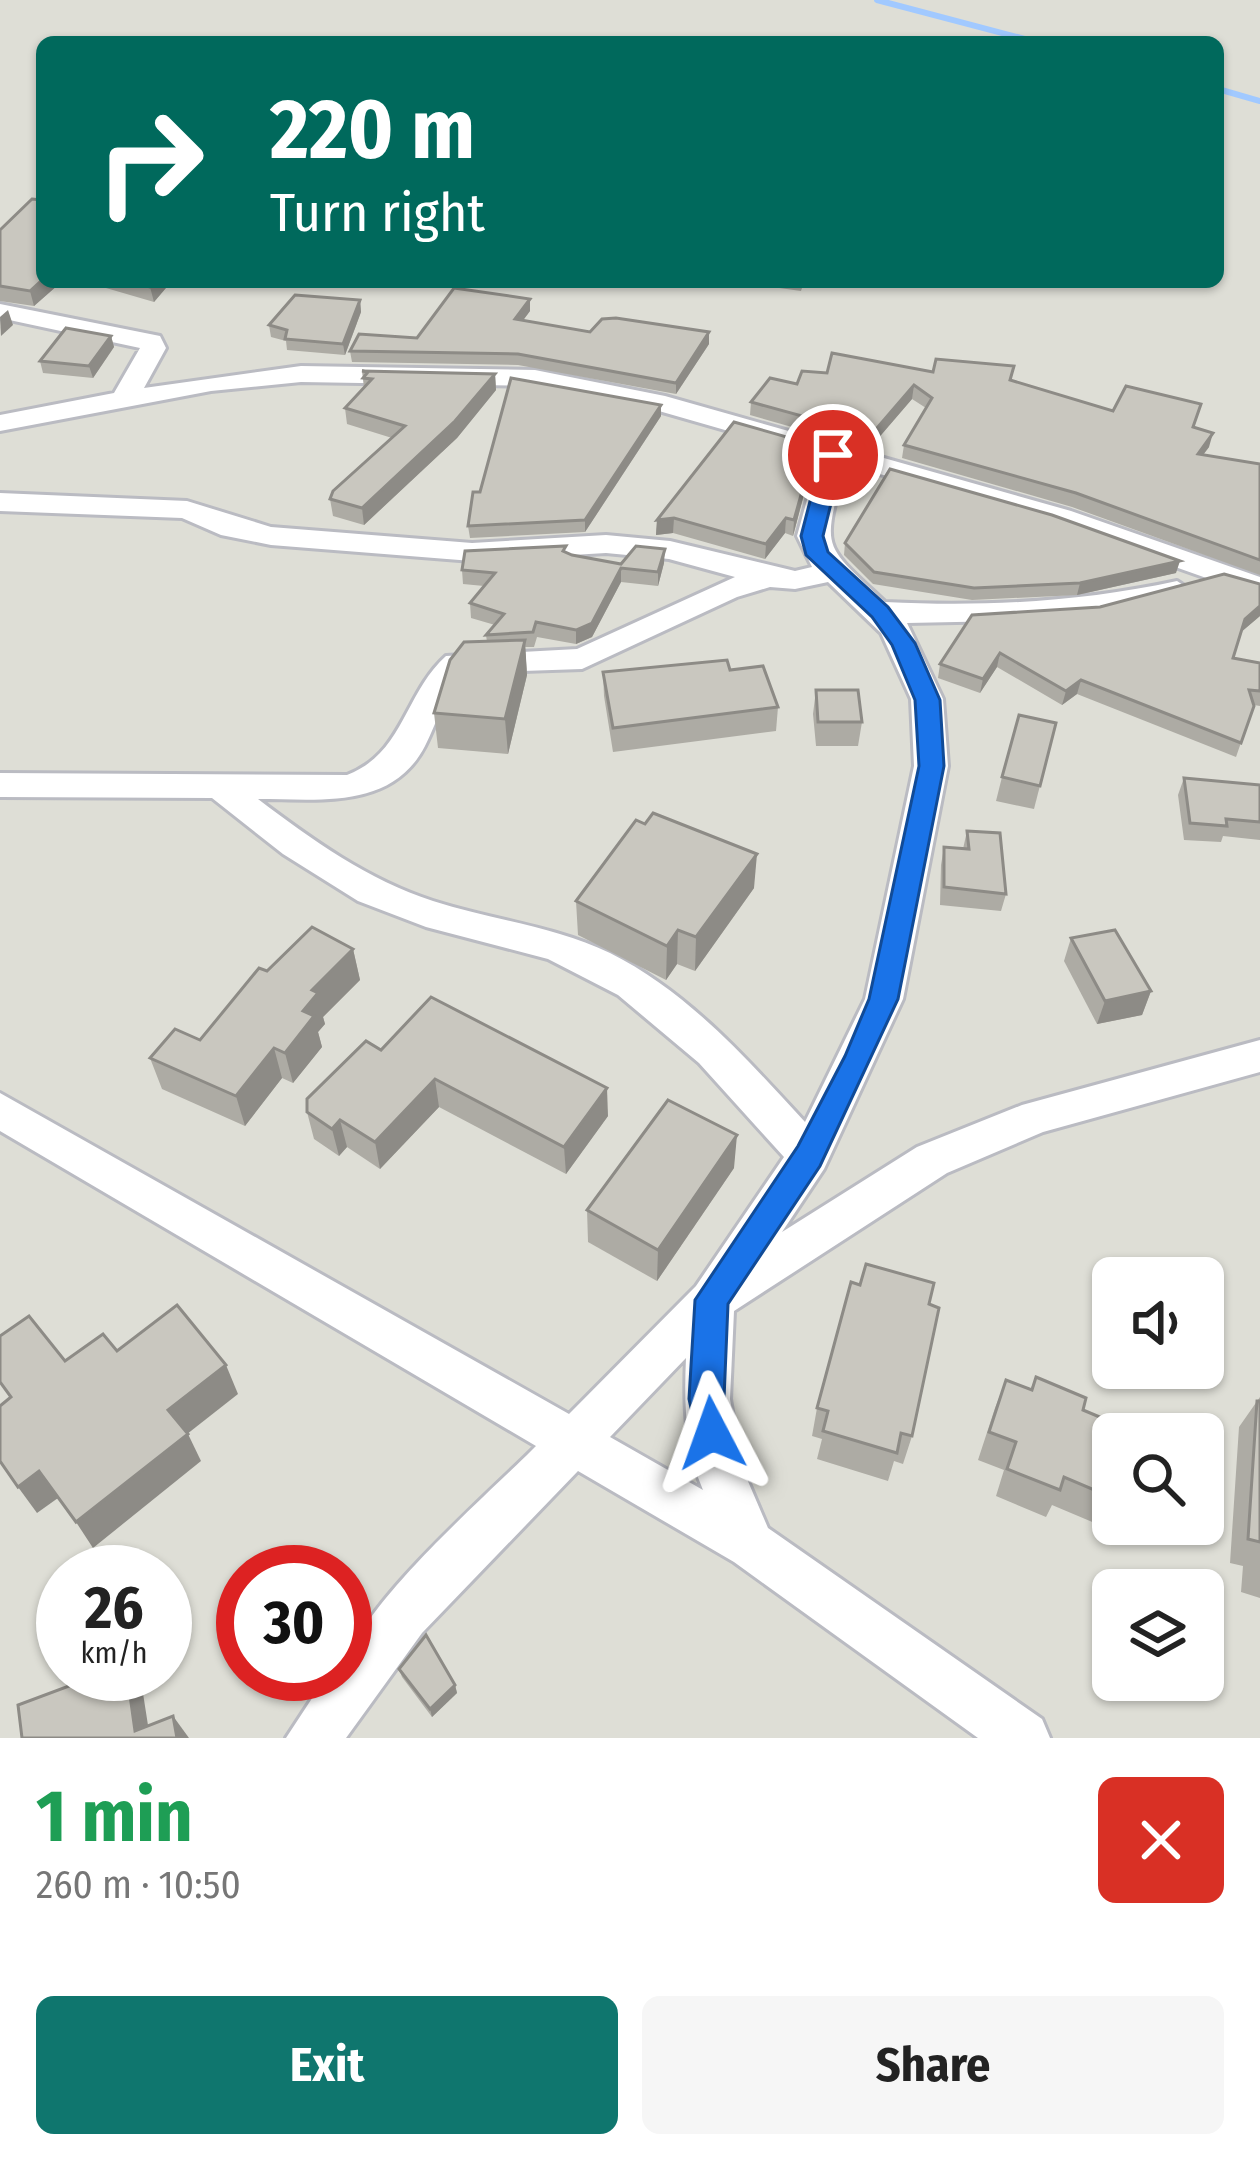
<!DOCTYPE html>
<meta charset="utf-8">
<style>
:root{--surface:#fff;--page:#f6f6f6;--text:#222;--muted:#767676;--accent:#0f766e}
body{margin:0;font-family:"Fira Sans Condensed",sans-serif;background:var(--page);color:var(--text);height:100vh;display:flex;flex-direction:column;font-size:45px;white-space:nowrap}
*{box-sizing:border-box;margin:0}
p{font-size:39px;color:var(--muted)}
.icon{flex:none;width:66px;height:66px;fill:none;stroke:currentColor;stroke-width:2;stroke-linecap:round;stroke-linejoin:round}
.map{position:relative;height:1738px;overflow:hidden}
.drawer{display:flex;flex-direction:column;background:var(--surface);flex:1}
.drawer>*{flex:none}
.hud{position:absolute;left:36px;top:36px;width:1188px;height:252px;border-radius:18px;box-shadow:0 3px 9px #0004;background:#00695c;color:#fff;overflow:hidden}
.tools{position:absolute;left:1092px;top:1257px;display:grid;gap:24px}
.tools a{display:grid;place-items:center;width:132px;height:132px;border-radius:18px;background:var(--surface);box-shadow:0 3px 9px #0004;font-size:60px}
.speed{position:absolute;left:36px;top:1545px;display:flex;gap:24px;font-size:60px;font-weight:700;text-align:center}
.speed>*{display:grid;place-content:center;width:156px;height:156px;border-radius:50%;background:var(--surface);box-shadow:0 3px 9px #0004;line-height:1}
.speed small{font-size:30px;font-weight:400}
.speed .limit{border:18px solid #d22;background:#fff;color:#111}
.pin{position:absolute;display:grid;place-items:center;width:102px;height:102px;color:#fff;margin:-51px;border:6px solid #fff;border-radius:50%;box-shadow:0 3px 12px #0007}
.me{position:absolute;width:132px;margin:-66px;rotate:356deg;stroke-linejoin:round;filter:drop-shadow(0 0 9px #0008)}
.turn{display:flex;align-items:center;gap:42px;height:252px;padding:0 36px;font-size:54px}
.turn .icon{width:156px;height:156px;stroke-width:2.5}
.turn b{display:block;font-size:84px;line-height:102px}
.round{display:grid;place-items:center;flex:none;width:126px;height:126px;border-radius:18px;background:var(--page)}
.headline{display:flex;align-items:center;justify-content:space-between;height:204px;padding:0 36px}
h1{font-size:72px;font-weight:700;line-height:90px;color:#1e9e55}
.primary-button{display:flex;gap:24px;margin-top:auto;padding:24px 36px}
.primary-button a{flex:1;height:138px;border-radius:18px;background:var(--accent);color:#fff;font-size:48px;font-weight:700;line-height:138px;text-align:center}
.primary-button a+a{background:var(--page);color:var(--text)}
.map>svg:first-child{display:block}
</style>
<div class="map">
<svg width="1260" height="1738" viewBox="0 0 1260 1738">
<rect width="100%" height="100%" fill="#eeede2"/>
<path fill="#deded6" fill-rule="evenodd" d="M0,0h1260v1738h-1260zM42,42h1176v240h-1176zM1113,1278h90v90h-90zM1113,1434h90v90h-90zM63,1572h102v102h-102zM243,1572h102v102h-102zM1113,1590h90v90h-90z"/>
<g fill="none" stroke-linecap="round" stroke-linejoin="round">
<g stroke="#a1c9ff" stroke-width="6">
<polyline points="877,0 1036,42"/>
<polyline points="1218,89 1260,101"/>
</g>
<defs>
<path id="street" d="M0,304l160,32 6,12 -22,40 157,-22 234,4 130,26 406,115 189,66v20l-209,-74 -206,-59c-22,87 -25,77 40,138 100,5 195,0 292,-21l15,10 -4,7 -93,21 -188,4 36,76 5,67 -45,233 -79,170 -42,63 135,-85 105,-42 238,-65v32l-217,60 -96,41 -213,138 -4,88 11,66 27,63 274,191 8,19h-72l-244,-176 -156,-91 -156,162 -76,105h-60l42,-64h17c0,-57 147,-183 191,-228l-536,-315v-38l569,321 127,-128 88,-129 -85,-94 -81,-68 -70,-36 -122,-32 -68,-26 -75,-47 -71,-56 -212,-1v-24l347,2c57,-22 57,-81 99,-119l131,-7 158,-72 -66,-18 -63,-6 -134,8 -201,-16 -50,-10 -39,-17 -182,-7v-18l187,8 84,26 201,16 134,-8 64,6 125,30 17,-4 -15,-31 22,-79 -167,-48 -117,-23 -234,-4 -90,9 -211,40v-16l114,-22 26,-45 -140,-30zM828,582l53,51 30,66 3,67 -49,233 -60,123c-58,-63 -117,-130 -195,-169 -56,-27 -118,-33 -177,-52 -65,-21 -121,-61 -175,-102 61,0 134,11 167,-53 14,-27 18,-51 40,-73l117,-4 155,-72 33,-10 25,2zM686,1358c-2,45 -1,90 17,132l-93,-53z"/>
</defs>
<use href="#street" stroke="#babbc2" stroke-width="6"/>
<use href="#street" fill="#fff" fill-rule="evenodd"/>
</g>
<g fill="#adaba4">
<polygon points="0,230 42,282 171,282 154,302 106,288 59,284 34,306 0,301"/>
<polygon points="766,282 804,282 801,291 765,286"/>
<polygon points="360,300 361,312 345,355 287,350 286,341 271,337 269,325"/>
<polygon points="530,311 523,320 590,332 709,332 709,344 676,394 518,365 352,362 350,351 417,338"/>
<polygon points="111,336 114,347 93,378 43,373 40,361"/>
<polygon points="362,371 495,374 496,390 457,438 364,525 333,516 330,499 392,438 347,424 345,408 364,388"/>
<polygon points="933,372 1011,380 1113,411 1194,427 1209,447 1203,455 1260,464 1260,575 1072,507 902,458 904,445 926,408 912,399 869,449 750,415 751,402 827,373"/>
<polygon points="661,405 661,416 585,532 470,538 468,526 480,492"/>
<polygon points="815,445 813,460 793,536 785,533 765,559 673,533 656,535 657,520"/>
<polygon points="845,543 1176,573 1077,595 972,600 873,584 844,555"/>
<polygon points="566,553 621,564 664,563 658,586 621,582 592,637 576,644 537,637 534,647 525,647 527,675 508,754 438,748 434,713 487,642 486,635 495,625 471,618 470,603 484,586 463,584 462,570"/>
<polygon points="1260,584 1260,616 1241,632 1233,658 1260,663 1260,706 1254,705 1236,757 1077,694 1062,705 997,667 980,693 938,678 940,664 1100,607"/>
<polygon points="603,672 778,707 776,731 613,752 604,696"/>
<polygon points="816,690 862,722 858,746 816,746 813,714"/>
<polygon points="1056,723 1034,809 996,801 1002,777"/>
<polygon points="1184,778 1260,785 1260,840 1223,836 1221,842 1184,840 1178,795"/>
<polygon points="967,831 1006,894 1001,911 940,905 941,865 944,847 963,849"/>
<polygon points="754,888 695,971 677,964 666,980 578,935 576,901"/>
<polygon points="1071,938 1151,991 1142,1015 1097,1024 1064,961"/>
<polygon points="353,949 360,980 323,1017 325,1024 318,1032 322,1047 293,1083 282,1078 245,1126 162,1089 150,1058 200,1040 267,971"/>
<polygon points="381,1050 608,1116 566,1174 439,1107 380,1169 347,1147 339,1156 314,1139 307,1112"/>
<polygon points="734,1168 657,1281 588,1242 587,1210"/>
<polygon points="929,1304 912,1436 903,1464 894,1461 888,1481 817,1459 822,1439 812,1436 817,1408"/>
<polygon points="1036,1377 1113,1434 1113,1524 1145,1524 1135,1540 1052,1505 1046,1517 996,1496 1004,1470 978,1460 995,1408 1006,1380 1030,1390"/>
<polygon points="1260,1397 1260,1598 1241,1592 1243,1566 1230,1563 1239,1427"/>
<polygon points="399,1669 455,1685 457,1693 432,1717 402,1677"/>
</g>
<g fill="#8d8b86">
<polygon points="42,280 42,282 59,282 59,284 34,306 30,291"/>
<polygon points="154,282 171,282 154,302 150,287"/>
<polygon points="530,299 530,311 516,330 515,319"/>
<polygon points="360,300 361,312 345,355 343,344"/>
<polygon points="8,310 13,325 1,336 0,317"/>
<polygon points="709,332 709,344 676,394 676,383"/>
<polygon points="111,336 114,347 93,378 89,366"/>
<polygon points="495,374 496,390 457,438 364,525 362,508"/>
<polygon points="914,385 912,399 869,449 871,435"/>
<polygon points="661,405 661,416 585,532 585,520"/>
<polygon points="1213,433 1209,447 1193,468 1198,454"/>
<polygon points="815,445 813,460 793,536 794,520"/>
<polygon points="674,518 673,533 656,535 657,520"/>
<polygon points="786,518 785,533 765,559 766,544"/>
<polygon points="665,549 664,563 658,586 658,572"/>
<polygon points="1180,561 1176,573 1077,595 1080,583"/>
<polygon points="621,568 621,582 592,637 576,644 576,630"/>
<polygon points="1260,606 1260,616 1240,633 1245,619"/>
<polygon points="525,640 527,675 508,754 505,719"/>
<polygon points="1000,653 997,667 980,693 983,679"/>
<polygon points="1081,680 1077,694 1062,705 1066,691"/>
<polygon points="757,854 754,888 695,971 696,937"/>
<polygon points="678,930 677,964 666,980 667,946"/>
<polygon points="353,949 360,980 323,1017 325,1024 318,1032 322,1047 293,1083 285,1053 312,990"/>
<polygon points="1151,991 1142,1015 1097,1024 1105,1001"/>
<polygon points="274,1048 282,1078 245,1126 236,1096"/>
<polygon points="435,1079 439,1107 380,1169 375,1142"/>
<polygon points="607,1088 608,1116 566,1174 564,1147"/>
<polygon points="340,1120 347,1147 339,1156 332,1129"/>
<polygon points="737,1135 734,1168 657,1281 658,1250"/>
<polygon points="226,1365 238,1394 182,1438 168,1410"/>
<polygon points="188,1434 201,1461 93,1548 76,1522"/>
<polygon points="39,1471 58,1498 37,1513 18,1487"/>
<polygon points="127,1674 132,1674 142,1687 150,1738 135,1731"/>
<polygon points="455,1685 457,1693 432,1717 430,1709"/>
<polygon points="173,1716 189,1738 177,1738"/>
</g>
<g fill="#c9c7bf" stroke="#8d8b86" stroke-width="3">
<polygon points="32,199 42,200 42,280 30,291 0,286 0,230"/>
<polygon points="134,282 154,282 150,287"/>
<polygon points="454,288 530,299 515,319 590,332 602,319 616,318 709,332 676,383 518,354 350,351 359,334 417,338"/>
<polygon points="295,295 360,300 343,344 285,339 287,330 269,325"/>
<polygon points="66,328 111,336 89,366 40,361"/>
<polygon points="832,353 933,372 936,359 1014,366 1010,380 1113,411 1126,386 1201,404 1193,427 1213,433 1198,454 1260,464 1260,560 1076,493 904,445 932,398 914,385 871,435 751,402 770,378 797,384 802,371 827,373"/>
<polygon points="362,371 495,374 455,421 362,508 330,499 333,491 405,426 345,408 372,379 363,378 368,372"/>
<polygon points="511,378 661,405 585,520 468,526 473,492 480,492"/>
<polygon points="734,422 815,445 794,520 786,518 766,544 674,518 657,520"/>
<polygon points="890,469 1052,515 1180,561 1080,583 974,588 874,572 845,543"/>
<polygon points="566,546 563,551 572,555 621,564 636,546 665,549 658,572 621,568 592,623 576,630 536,622 533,632 486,635 504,614 470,603 495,573 462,570 465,551"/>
<polygon points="1224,574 1260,584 1260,606 1245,619 1233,658 1260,663 1260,691 1249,690 1254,706 1241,743 1081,680 1066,691 1000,653 983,679 940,664 972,615 1100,607"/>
<polygon points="525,640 505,719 434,713 450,660 464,642"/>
<polygon points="727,660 730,670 763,666 778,707 613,728 603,672"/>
<polygon points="816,690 858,690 862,722 818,722"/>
<polygon points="1019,715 1056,723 1040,786 1002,777"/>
<polygon points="1184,778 1260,785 1260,822 1226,819 1227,826 1190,823"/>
<polygon points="653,813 757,854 696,937 678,930 667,946 576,901 636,820 645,824"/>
<polygon points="967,831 1000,833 1006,894 944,887 944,847 969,849"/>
<polygon points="312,927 353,949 312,990 318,993 303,1011 314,1016 285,1053 274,1048 236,1096 150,1058 175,1029 200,1040 259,968 267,971"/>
<polygon points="1115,930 1151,991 1105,1001 1071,938"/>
<polygon points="431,997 607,1088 564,1147 435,1079 375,1142 340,1120 332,1129 307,1112 307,1099 366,1041 381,1050"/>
<polygon points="668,1100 737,1135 658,1250 587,1210"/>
<polygon points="866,1264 934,1283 929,1304 939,1308 912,1436 901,1433 897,1453 823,1431 828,1411 817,1408 851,1282 860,1285"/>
<polygon points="177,1305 226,1365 168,1410 188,1434 76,1522 39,1471 18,1487 0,1461 0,1406 11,1397 0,1382 0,1336 29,1316 65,1361 103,1334 117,1351"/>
<polygon points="1036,1377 1086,1398 1083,1410 1140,1434 1113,1434 1113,1498 1064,1477 1060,1490 1007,1469 1016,1442 989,1432 1006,1380 1032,1390"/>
<polygon points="1257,1401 1260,1401 1260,1542 1248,1539"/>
<polygon points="426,1635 455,1685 430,1709 399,1669"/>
<polygon points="101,1674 127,1674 135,1731 173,1716 177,1738 22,1738 18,1705"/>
</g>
<polygon fill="#1a73e8" stroke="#114b97" stroke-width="3" points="833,449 843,455 823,536 828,552 888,607 915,643 940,700 944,766 898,999 820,1166 728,1304 724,1399 729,1433 724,1445 712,1451 699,1445 689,1399 695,1300 798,1146 845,1056 869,999 919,766 915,700 892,645 872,617 806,555 801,536 822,455"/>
</svg>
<div class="tools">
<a><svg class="icon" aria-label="sound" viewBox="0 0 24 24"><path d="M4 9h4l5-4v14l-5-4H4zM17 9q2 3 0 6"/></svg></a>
<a><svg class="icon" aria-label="search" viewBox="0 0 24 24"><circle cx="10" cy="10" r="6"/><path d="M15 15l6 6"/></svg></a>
<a><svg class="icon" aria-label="layers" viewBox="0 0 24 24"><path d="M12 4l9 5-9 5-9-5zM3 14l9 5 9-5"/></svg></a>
</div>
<div class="speed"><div>26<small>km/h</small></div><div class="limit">30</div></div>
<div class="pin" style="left:833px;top:455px;background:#d93025"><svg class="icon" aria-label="arrive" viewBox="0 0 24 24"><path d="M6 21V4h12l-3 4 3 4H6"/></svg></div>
<svg class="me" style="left:712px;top:1433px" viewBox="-20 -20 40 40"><path d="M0-17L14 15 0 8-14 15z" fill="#1a73e8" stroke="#fff" stroke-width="4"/></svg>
<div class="hud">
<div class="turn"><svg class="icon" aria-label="right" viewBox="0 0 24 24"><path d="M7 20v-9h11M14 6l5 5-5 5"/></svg><div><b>220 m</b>Turn right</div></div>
</div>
</div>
<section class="drawer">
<div class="headline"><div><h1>1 min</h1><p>260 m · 10:50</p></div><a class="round" style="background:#d93025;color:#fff"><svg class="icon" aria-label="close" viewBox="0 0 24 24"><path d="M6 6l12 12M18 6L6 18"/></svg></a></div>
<div class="primary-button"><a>Exit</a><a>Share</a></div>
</section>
